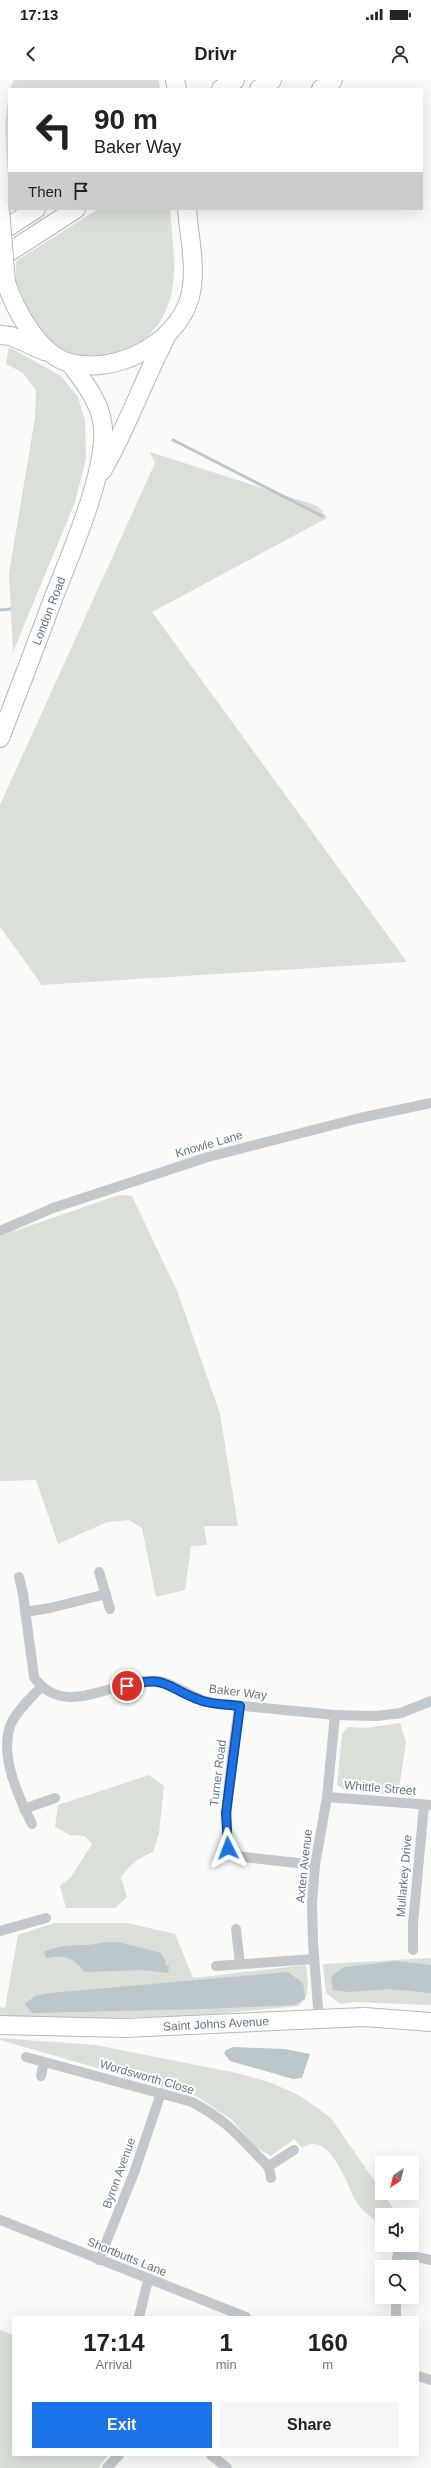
<!DOCTYPE html>
<style>
:root{--surface:#fff;--page:#f6f6f6;--text:#222;--muted:#767676;--accent:#1a73e8}
body{margin:0;font-family:Arial,sans-serif;background:var(--page);color:var(--text);height:100vh;display:flex;flex-direction:column;font-size:15px;white-space:nowrap}
*{box-sizing:border-box;margin:0}
p{font-size:13px;color:var(--muted)}
.icon{flex:none;width:22px;height:22px;fill:none;stroke:currentColor;stroke-width:2;stroke-linecap:round;stroke-linejoin:round}
.map{position:relative;flex:1;overflow:hidden}
.sheet{position:absolute;left:12px;top:2236px;width:407px;height:140px;display:flex;flex-direction:column;background:var(--surface);border-radius:0px;box-shadow:0 4px 16px #0002}
.sheet>*{flex:none}
.guide{position:absolute;left:8px;top:8px;width:415px;height:122px;border-radius:0px;box-shadow:0 4px 16px #0002;background:#fff;color:var(--text);overflow:hidden}
.needle{width:26px;rotate:215deg}
.tools{position:absolute;left:375px;top:2076px;display:grid;gap:8px}
.tools a{display:grid;place-items:center;width:44px;height:44px;border-radius:0px;background:var(--surface);box-shadow:0 4px 16px #0002;font-size:20px}
.pin{position:absolute;display:grid;place-items:center;width:34px;height:34px;color:#fff;margin:-17px;border:2px solid #fff;border-radius:50%;box-shadow:0 1px 4px #0007}
.me{position:absolute;width:44px;margin:-22px;rotate:357deg;stroke-linejoin:round;filter:drop-shadow(0 0 3px #0008)}
.turn{display:flex;align-items:center;gap:14px;height:84px;padding:0 20px;font-size:18px}
.turn .icon{width:52px;height:52px;stroke-width:2.5}
.turn b{display:block;font-size:28px;line-height:34px}
.then{display:flex;align-items:center;height:38px;padding:0 20px;background:#0003;gap:8px;font-size:15px}
.eta{display:flex;justify-content:space-evenly;align-items:center;height:68px;text-align:center}
.eta b{font-size:24px;font-weight:700;line-height:28px}
.button{display:flex;gap:8px;margin-top:auto;padding:8px 20px}
.button a{flex:1;height:46px;border-radius:0px;background:var(--accent);color:#fff;font-size:16px;font-weight:700;line-height:46px;text-align:center}
.button a+a{background:var(--page);color:var(--text)}
.status{display:flex;justify-content:space-between;align-items:center;height:28px;padding:0 20px;background:var(--surface);direction:ltr}
.status svg{height:11px;fill:currentColor}
header{display:flex;justify-content:space-between;align-items:center;height:52px;padding:0 20px;background:var(--surface);font-size:18px;font-weight:700}
.map>svg:first-child{display:block}
</style>
<div class="status"><b>17:13</b><svg viewBox="0 0 49 12"><path d="M0 12V9h3v3zM5 12V6h3v6zM10 12V3h3v9zM15 12V0h3v12zM26 1h20v11H26zM47 4h2v5h-2z"/></svg></div>
<header><svg class="icon" aria-label="back" viewBox="0 0 24 24"><path d="M15 5l-7 7 7 7"/></svg>Drivr<svg class="icon" aria-label="person" viewBox="0 0 24 24"><circle cx="12" cy="8" r="4"/><path d="M4 21q1-7 8-7t8 7"/></svg></header>
<div class="map">
<svg width="431" height="2388" viewBox="0 0 431 2388">
<rect width="100%" height="100%" fill="#fafaf8"/>
<g fill="#dadfd7">
<polygon points="14,0 159,0 160,9 10,9"/>
<polygon points="9,11 9,114 5,47"/>
<path d="M98,129h72c2,31 9,66 -2,96 -18,50 -78,70 -120,34 -4,-4 -10,-8 -13,-12 -6,-10 -15,-25 -18,-35 -2,-9 -1,-21 -1,-31z"/>
<polygon points="9,267 61,296 78,317 85,341 86,379 75,422 13,572 9,493 35,338 36,310 23,293 6,284"/>
<polygon points="150,372 318,426 327,438 152,532 407,882 42,905 0,847 0,725 155,383"/>
<polygon points="119,1115 132,1116 178,1213 220,1334 238,1446 204,1446 207,1465 191,1466 185,1510 156,1517 142,1448 129,1440 107,1442 58,1464 36,1400 0,1401 0,1156"/>
<polygon points="400,1643 406,1662 398,1715 345,1710 337,1705 342,1654 348,1647 366,1648"/>
<path d="M149,1695l15,11 -5,47 -6,19c-14,6 -23,12 -32,25l6,20 -12,11h-49l-6,-22 11,-9 21,-33 -7,-8 -15,-1 -15,-8 3,-22z"/>
<path d="M54,1843h74l47,11 18,44 113,-13c1,15 6,32 -8,41l-103,10 -132,3 -63,-3v-9l5,1 13,-73z"/>
<polygon points="431,1878 431,1925 353,1922 340,1924 326,1913 323,1884"/>
<path d="M0,1958l95,7 142,28 35,10 30,14 29,21 67,97h-16v12c-7,-8 -19,-15 -25,-24 -10,-16 -27,-75 -55,-55l-8,-9 -23,17 -14,-8 -25,-28 -34,-23 -198,-57z"/>
<polygon points="0,2250 13,2255 13,2375 108,2375 98,2388 0,2388"/>
</g>
<g fill="#bbc7cb">
<path d="M105,1862h13l43,11 5,9 -1,3 4,1 -1,7 -24,-3 -60,2c-10,-15 -20,-18 -38,-14l-2,-6c20,-10 41,-4 61,-10z"/>
<polygon points="396,1881 431,1885 431,1913 389,1909 349,1912 333,1910 331,1897 344,1887"/>
<polygon points="288,1892 303,1903 305,1919 294,1925 203,1929 32,1933 25,1924 35,1916 50,1913"/>
<polygon points="233,1967 285,1969 310,1974 302,1998 293,1999 230,1981 224,1973 226,1970"/>
</g>
<g fill="none" stroke-linecap="round" stroke-linejoin="round">
<g stroke="#bbc7cb" stroke-width="3">
<polyline points="173,360 322,436"/>
<polyline points="0,530 10,529"/>
</g>
<defs>
<g id="highway">
<polyline points="175,0 177,9"/>
<polyline points="221,9 235,0"/>
<polyline points="259,9 272,0"/>
<polyline points="321,9 333,0"/>
<polyline points="0,152 36,129"/>
<polyline points="0,178 76,129"/>
<path d="M6,202c9,28 33,73 64,81 45,12 105,-19 119,-63 9,-28 0,-62 -2,-91"/>
<polyline points="0,255 11,256 44,271"/>
<path d="M102,391c25,-43 41,-90 64,-134"/>
<path d="M0,658c18,-46 36,-93 53,-139 16,-41 58,-136 49,-178 -4,-22 -19,-40 -32,-58"/>
<polyline points="0,1945 125,1948 364,1937 431,1942"/>
</g>
</defs>
<use href="#highway" stroke="#b4b9bd" stroke-width="20"/>
<g stroke="#c3c8cc" stroke-width="10">
<polyline points="0,1151 53,1128 208,1077 360,1038 431,1023"/>
<polyline points="99,1492 110,1529"/>
<path d="M19,1497l4,17 11,83c31,45 84,-1 124,4 19,3 35,18 54,22l123,12 41,1 25,-3 30,-12"/>
<polyline points="25,1532 50,1528 106,1514"/>
<path d="M239,1626c-3,27 -23,135 -4,150l80,9"/>
<polyline points="327,1717 431,1725"/>
<polyline points="24,1729 55,1718"/>
<path d="M32,1744c-14,-28 -32,-67 -22,-98 6,-15 21,-28 31,-39"/>
<polyline points="236,1849 240,1884"/>
<polyline points="0,1851 46,1838"/>
<polyline points="413,1870 413,1844 424,1725"/>
<polyline points="216,1886 314,1879"/>
<polyline points="319,1940 313,1863 312,1823 315,1785 327,1717 335,1635"/>
<path d="M26,1977l166,45c28,15 42,28 63,51 9,10 14,10 16,25"/>
<polyline points="41,1996 44,1982"/>
<polyline points="269,2086 294,2070"/>
<polyline points="0,2140 246,2237"/>
<polyline points="398,2173 431,2180"/>
<polyline points="99,2180 134,2093 161,2013"/>
<polyline points="395,2187 400,2165"/>
<polyline points="396,2217 396,2237"/>
<polyline points="139,2237 148,2200"/>
<polyline points="418,2296 431,2300"/>
<polyline points="211,2375 227,2388"/>
<polyline points="107,2388 119,2375"/>
</g>
<use href="#highway" stroke="#fff" stroke-width="18"/>
<defs>
<polyline id="highway-bridge" points="0,129 6,202"/>
</defs>
<use href="#highway-bridge" stroke="#b4b9bd" stroke-width="20" stroke-linecap="butt"/>
<use href="#highway-bridge" stroke="#fff" stroke-width="18"/>
</g>
<g fill="none" stroke-linecap="round" stroke-linejoin="round">
<defs>
<path id="route" d="M127,1606c39,-11 37,0 70,13 13,6 29,5 43,7l-14,107 2,35"/>
</defs>
<use href="#route" stroke="#114b97" stroke-width="10"/>
<use href="#route" stroke="#1a73e8" stroke-width="7"/>
</g>
<g text-anchor="middle" dominant-baseline="central" stroke-width="4" stroke-linejoin="round" paint-order="stroke">
<g font-size="12" fill="#657683" stroke="#fff">
<text transform="translate(49 531) rotate(-69)">London Road</text>
<text transform="translate(209 1064) rotate(-16)">Knowle Lane</text>
<text transform="translate(238 1612) rotate(7)">Baker Way</text>
<text transform="translate(218 1693) rotate(-83)">Turner Road</text>
<text transform="translate(380 1708) rotate(5)">Whittle Street</text>
<text transform="translate(304 1786) rotate(-84)">Axten Avenue</text>
<text transform="translate(404 1796) rotate(-85)">Mullarkey Drive</text>
<text transform="translate(216 1944) rotate(-3)">Saint Johns Avenue</text>
<text transform="translate(147 1997) rotate(16)">Wordsworth Close</text>
<text transform="translate(119 2093) rotate(-70)">Byron Avenue</text>
<text transform="translate(127 2177) rotate(22)">Shortbutts Lane</text>
</g>
</g>
</svg>
<div class="tools">
<a><svg class="needle" viewBox="-14 -14 28 28"><path d="M0-13l5 13h-10z" fill="#e53935"/><path d="M0 13l5-13h-10z" fill="#767676"/></svg></a>
<a><svg class="icon" aria-label="sound" viewBox="0 0 24 24"><path d="M4 9h4l5-4v14l-5-4H4zM17 9q2 3 0 6"/></svg></a>
<a><svg class="icon" aria-label="search" viewBox="0 0 24 24"><circle cx="10" cy="10" r="6"/><path d="M15 15l6 6"/></svg></a>
</div>
<div class="pin" style="left:127px;top:1606px;background:#d93025"><svg class="icon" aria-label="arrive" viewBox="0 0 24 24"><path d="M6 21V4h12l-3 4 3 4H6"/></svg></div>
<svg class="me" style="left:228px;top:1768px" viewBox="-20 -20 40 40"><path d="M0-17L14 15 0 8-14 15z" fill="#1a73e8" stroke="#fff" stroke-width="4"/></svg>
<div class="guide">
<div class="turn"><svg class="icon" aria-label="left" viewBox="0 0 24 24"><path d="M17 20v-9H6M10 6l-5 5 5 5"/></svg><div><b>90 m</b>Baker Way</div></div>
<div class="then">Then<svg class="icon" aria-label="arrive" viewBox="0 0 24 24"><path d="M6 21V4h12l-3 4 3 4H6"/></svg></div>
</div>
<section class="sheet">
<div class="eta">
<div><b>17:14</b><p>Arrival</p></div>
<div><b>1</b><p>min</p></div>
<div><b>160</b><p>m</p></div>
</div>
<div class="button"><a>Exit</a><a>Share</a></div>
</section>
</div>
